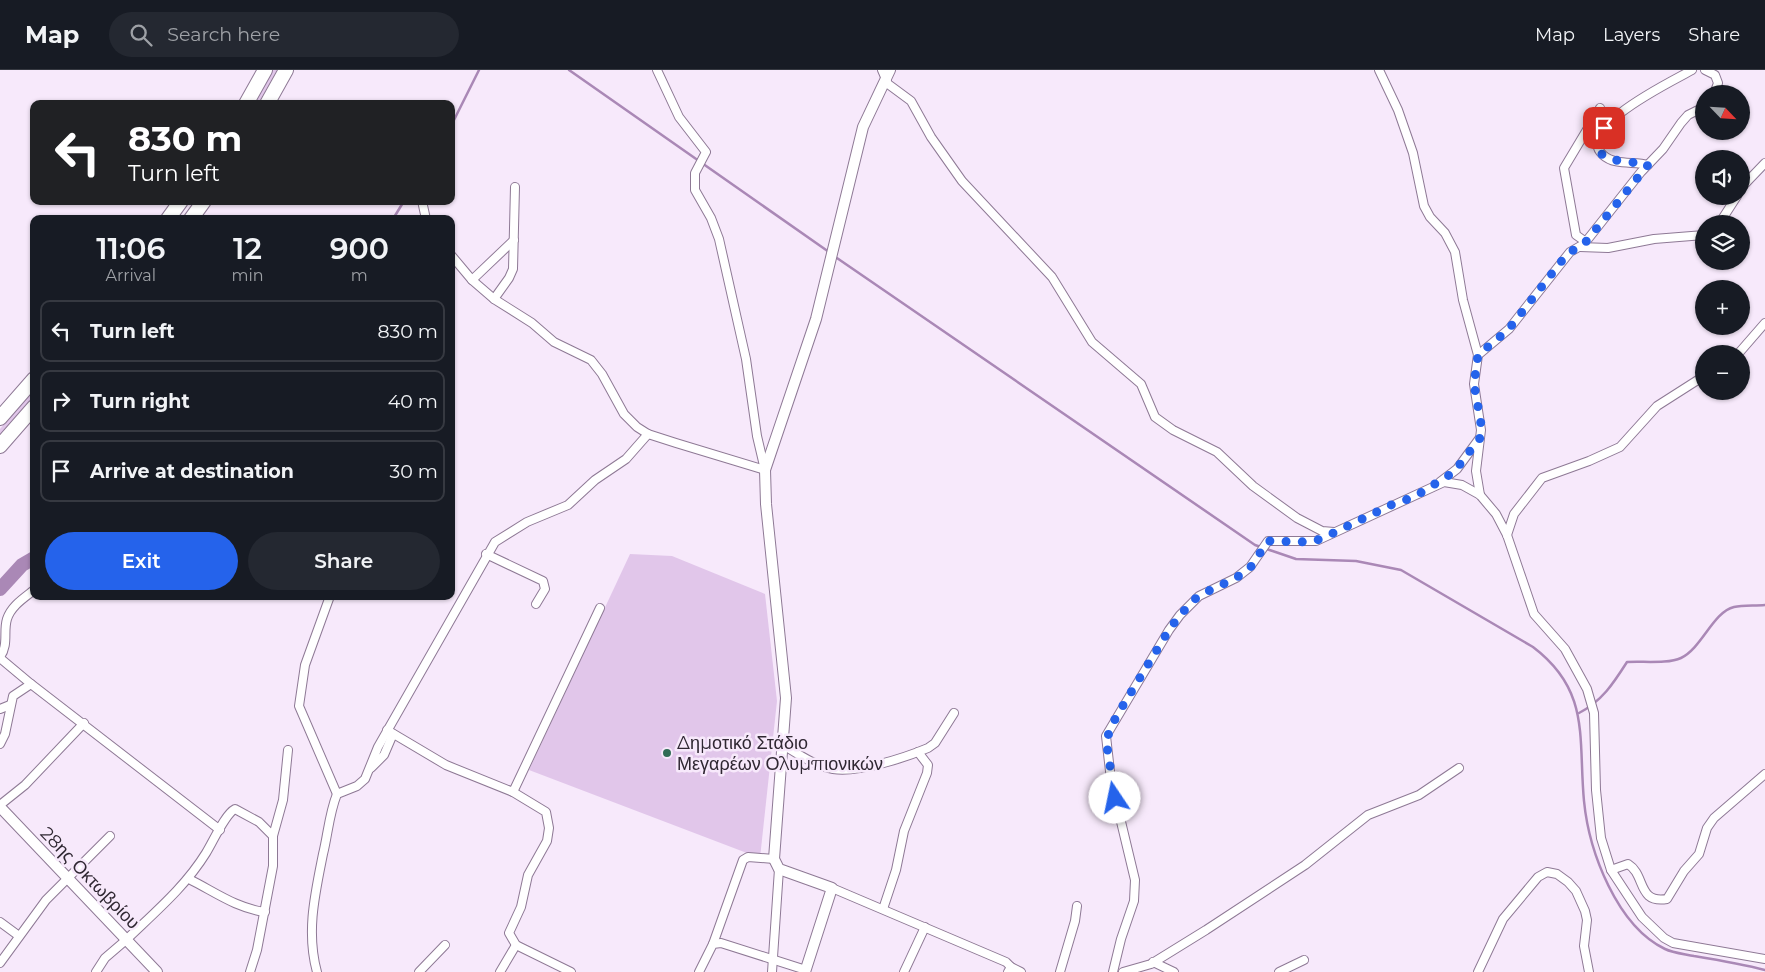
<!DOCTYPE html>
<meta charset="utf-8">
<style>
:root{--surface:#171b24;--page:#242831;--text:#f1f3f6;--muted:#9ea1a6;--line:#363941;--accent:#2563eb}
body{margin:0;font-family:Montserrat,sans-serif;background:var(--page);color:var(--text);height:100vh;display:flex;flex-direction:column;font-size:19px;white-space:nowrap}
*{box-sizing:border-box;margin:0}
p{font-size:16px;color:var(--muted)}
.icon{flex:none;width:28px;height:28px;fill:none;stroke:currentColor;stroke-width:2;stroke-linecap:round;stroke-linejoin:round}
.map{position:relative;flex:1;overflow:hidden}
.sheet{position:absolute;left:30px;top:145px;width:425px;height:385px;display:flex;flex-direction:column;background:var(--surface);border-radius:10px;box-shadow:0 1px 4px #0004}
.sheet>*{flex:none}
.top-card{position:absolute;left:30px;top:30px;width:425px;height:105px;border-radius:10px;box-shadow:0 1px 4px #0004;background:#202124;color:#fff;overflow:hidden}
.needle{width:32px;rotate:115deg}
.tools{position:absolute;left:1695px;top:15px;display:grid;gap:10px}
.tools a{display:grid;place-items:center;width:55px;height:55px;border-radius:50%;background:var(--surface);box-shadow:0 1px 4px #0004;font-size:25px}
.pin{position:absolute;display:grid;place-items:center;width:42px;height:42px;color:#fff;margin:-21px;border-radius:10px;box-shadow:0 2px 8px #0006}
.me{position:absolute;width:55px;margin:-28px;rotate:349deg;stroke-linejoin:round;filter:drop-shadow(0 0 4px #0008)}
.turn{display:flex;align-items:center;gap:18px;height:105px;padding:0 15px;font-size:22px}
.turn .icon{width:65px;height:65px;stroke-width:2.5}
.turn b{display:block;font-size:35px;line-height:42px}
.eta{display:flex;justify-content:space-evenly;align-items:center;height:85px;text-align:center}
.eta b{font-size:30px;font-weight:600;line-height:35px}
.cta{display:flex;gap:10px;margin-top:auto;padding:10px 15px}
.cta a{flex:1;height:58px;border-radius:30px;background:var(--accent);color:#fff;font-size:20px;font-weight:600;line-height:58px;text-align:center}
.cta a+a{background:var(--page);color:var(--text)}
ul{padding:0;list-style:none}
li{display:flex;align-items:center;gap:15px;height:62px;margin:0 10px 8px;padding:0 5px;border:2px solid var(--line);border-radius:10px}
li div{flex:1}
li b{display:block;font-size:19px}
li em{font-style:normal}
header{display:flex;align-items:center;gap:30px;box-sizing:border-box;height:70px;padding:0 25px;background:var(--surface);border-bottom:1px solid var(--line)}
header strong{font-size:24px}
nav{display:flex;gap:28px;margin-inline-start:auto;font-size:18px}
.search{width:350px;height:45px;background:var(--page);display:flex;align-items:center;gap:12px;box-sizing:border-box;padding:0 18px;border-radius:28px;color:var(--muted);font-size:19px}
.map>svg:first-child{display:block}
</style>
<header>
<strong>Map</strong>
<div class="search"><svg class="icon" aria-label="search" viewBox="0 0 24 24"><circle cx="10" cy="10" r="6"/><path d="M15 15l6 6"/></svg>Search here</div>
<nav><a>Map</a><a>Layers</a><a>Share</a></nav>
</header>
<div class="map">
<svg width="1765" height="902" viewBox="0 0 1765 902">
<rect width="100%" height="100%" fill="#f7e9fb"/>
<g fill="#e1c6ea">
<polygon points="273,0 277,0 258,34 254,34"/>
<polygon points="34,320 34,326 0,365 0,359"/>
<polygon points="630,484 672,486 765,524 777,631 760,788 529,700"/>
</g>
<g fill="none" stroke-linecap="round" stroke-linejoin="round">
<g stroke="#aa88b6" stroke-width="2.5">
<polyline points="569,0 829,182"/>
<polyline points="451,56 479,0"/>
<polyline points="393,149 404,131"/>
<path d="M834,186l421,289 41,14 60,2 45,9 132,77c58,44 45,91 51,154 5,51 33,125 81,148 8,4 20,5 29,7 24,4 48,8 71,14"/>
<path d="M1579,643c23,-12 34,-29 48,-51 16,-1 41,2 54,-4 21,-10 32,-46 53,-51 9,-2 21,-1 31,-2"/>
</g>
<polyline stroke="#aa88b6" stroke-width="14" points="0,519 22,495 34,488"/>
<defs>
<g id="minor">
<polyline points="657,0 679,47 706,82 695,103 695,120 711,148 719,169 746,289 757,366 765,400"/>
<polyline points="882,0 888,14 911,31 931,67 962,111 1052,207 1092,272 1141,314 1155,347 1173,360 1217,382 1253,416 1297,448 1322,461 1334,462"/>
<polyline points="1379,0 1398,40 1413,83 1424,136 1430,147 1445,163 1455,182 1463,230 1478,285 1474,314 1481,360 1476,401 1480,425"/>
<polyline points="1705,0 1715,5 1718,13 1714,24"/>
<path d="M1648,95c-14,-4 -33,1 -45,-10 -30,-27 72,-75 89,-85"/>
<polyline points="1741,118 1765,93"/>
<polyline points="422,131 426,149"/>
<polyline points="1719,154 1737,126"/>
<polyline points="1586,172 1576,165 1564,98 1600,38"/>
<polyline points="1580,177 1608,178 1654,169 1704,165"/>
<polyline points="451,185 472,210 494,229 532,253 554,272 591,290 602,304 624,344 637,357 648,364 676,373 765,400"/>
<polyline points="472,210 514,170"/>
<polyline points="494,229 509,208 513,199 515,117"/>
<polyline points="1738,284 1765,253"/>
<polyline points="1478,285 1509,259 1570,182 1584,174 1641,102 1663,79 1681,53 1688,45 1704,37"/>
<polyline points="1440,412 1457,399 1479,369"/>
<polyline points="1507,465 1514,444 1542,408 1589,391 1620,377 1657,336 1704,306"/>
<polyline points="486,484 543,511 545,519 536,534"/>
<polyline points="330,526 305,595 299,636 337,724"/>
<path d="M0,587c9,-13 3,-25 7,-38 4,-13 17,-21 27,-29"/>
<polyline points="0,588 31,614 220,760"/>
<polyline points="0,639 10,635"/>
<polyline points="387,660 446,695 513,722 546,742 549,758 547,771 528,805 521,837 509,863 516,875 571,902"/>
<polyline points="0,674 5,664 13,626 31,614"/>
<path d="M783,675c15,9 32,21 50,24 25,4 71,-11 95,-21l7,-5 19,-30"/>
<polyline points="371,698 384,685 393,664"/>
<polyline points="513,722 600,538"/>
<polyline points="0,735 25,715 84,653"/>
<polyline points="273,766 283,730 288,680"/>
<path d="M1611,800l17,-6c18,11 9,40 39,35l17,-28 15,-17 8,-26 7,-10 51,-44"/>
<path d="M189,809c26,13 47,29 76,33"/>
<polyline points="832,818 1006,892 1011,897 1008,902"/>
<polyline points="883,839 896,800 904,761 927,703 928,695 918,682"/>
<polyline points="0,852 19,866"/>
<polyline points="713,874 743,790 748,787 774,789"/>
<polyline points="1153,892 1174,902"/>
<polyline points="0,893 46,830 110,766"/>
<polyline points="1011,897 1021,902"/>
<path d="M96,902l9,-14 21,-18c29,-28 59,-53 80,-87 7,-11 19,-39 29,-44l24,13 14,14v30l-16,84 -7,22"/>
<path d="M317,902c-11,-40 -2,-78 6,-118 5,-20 6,-40 14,-60l20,-8 8,-7 13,-32 117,-205 32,-20 41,-17 27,-25 31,-21 22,-25"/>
<polyline points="419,902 445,875"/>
<polyline points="500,902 516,875"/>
<polyline points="699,902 713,874 721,873 806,900"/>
<polyline points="772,902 779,799"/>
<polyline points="904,902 925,857"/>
<polyline points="1060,902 1075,851 1077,836"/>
<polyline points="1113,902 1121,869 1134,831 1135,810 1111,710 1106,666 1169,560 1180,545 1199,526 1236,508 1250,497 1268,471 1316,471 1444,412 1462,415 1480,425 1496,444 1507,465 1534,544 1565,579 1587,619 1594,643 1596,720 1601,768 1611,800 1642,847 1664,868 1673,873 1765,889"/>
<polyline points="1123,902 1151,894 1206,860 1305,795 1368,745 1419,725 1459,698"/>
<polyline points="1279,902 1304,890"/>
<polyline points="1478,902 1503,849 1538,807 1547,802 1557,804 1568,812 1576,821 1585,841 1587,850 1584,876 1589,902"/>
</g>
<g id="tertiary">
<polyline points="0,737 157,902"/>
<polyline points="805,902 832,818 779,799 774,789 786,628 766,434 765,400 816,249 863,57 890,0"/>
</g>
<g id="motorway">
<polyline points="246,34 265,0"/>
<polyline points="267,34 286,0"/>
<polyline points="168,149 181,131"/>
<polyline points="191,149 204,131"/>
<polyline points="0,348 34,309"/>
<polyline points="0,376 34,337"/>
</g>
</defs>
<use href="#minor" stroke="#8e7995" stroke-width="10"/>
<use href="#tertiary" stroke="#8e7995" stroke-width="12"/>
<use href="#motorway" stroke="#8e7995" stroke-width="16"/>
<use href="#minor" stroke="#fff" stroke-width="8"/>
<use href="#tertiary" stroke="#fff" stroke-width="10"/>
<use href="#motorway" stroke="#fff" stroke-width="14"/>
</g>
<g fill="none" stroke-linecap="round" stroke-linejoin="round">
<path stroke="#2563eb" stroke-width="9" stroke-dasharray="0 16.2" d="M1115,728l-9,-58 10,-23 53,-87 11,-15 18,-19 38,-18 14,-10 18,-27 40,1 13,-3 70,-34 23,-8 40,-25 26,-34 1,-14 -7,-40 4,-29 30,-25 56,-72 6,-6 14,-8 64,-79c-20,-6 -67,1 -44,-37"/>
</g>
<circle fill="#316c56" stroke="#f7e9fb" stroke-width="2" cx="667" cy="683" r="5"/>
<g text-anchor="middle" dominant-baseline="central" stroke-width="5" stroke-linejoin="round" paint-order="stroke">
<g font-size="18" fill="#2f2732" stroke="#f7e9fb" text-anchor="start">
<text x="677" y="673">Δημοτικό Στάδιο<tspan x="677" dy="21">Μεγαρέων Ολυμπιονικών</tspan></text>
</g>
<g font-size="18" fill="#2f2732" stroke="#f7e9fb">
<text transform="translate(90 808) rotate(46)">28ης Οκτωβρίου</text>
</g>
</g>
</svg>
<div class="tools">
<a><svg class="needle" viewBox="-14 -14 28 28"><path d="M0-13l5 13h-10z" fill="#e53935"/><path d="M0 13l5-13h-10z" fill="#9ea1a6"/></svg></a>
<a><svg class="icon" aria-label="sound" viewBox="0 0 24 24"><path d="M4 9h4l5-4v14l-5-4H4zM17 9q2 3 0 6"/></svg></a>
<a><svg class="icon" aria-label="layers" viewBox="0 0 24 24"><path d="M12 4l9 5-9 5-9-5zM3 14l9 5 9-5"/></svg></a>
<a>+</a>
<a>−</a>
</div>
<div class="pin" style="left:1604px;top:58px;background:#d93025"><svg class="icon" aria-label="arrive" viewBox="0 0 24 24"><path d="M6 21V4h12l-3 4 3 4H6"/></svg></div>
<svg class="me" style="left:1115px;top:728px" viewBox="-20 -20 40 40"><circle r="19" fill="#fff"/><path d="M0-13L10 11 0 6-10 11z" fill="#2563eb"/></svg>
<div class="top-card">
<div class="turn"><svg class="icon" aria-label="left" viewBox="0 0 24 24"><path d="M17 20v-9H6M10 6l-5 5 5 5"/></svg><div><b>830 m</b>Turn left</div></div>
</div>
<section class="sheet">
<div class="eta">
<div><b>11:06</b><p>Arrival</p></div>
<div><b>12</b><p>min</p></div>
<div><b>900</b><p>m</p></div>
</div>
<ul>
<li><svg class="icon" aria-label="left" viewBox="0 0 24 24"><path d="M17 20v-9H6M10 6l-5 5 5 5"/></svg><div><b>Turn left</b></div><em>830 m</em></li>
<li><svg class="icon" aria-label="right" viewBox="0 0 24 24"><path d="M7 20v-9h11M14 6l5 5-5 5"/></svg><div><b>Turn right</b></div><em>40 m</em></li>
<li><svg class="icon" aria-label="arrive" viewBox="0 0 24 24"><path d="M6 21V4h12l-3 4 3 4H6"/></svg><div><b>Arrive at destination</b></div><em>30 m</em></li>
</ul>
<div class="cta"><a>Exit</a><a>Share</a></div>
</section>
</div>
